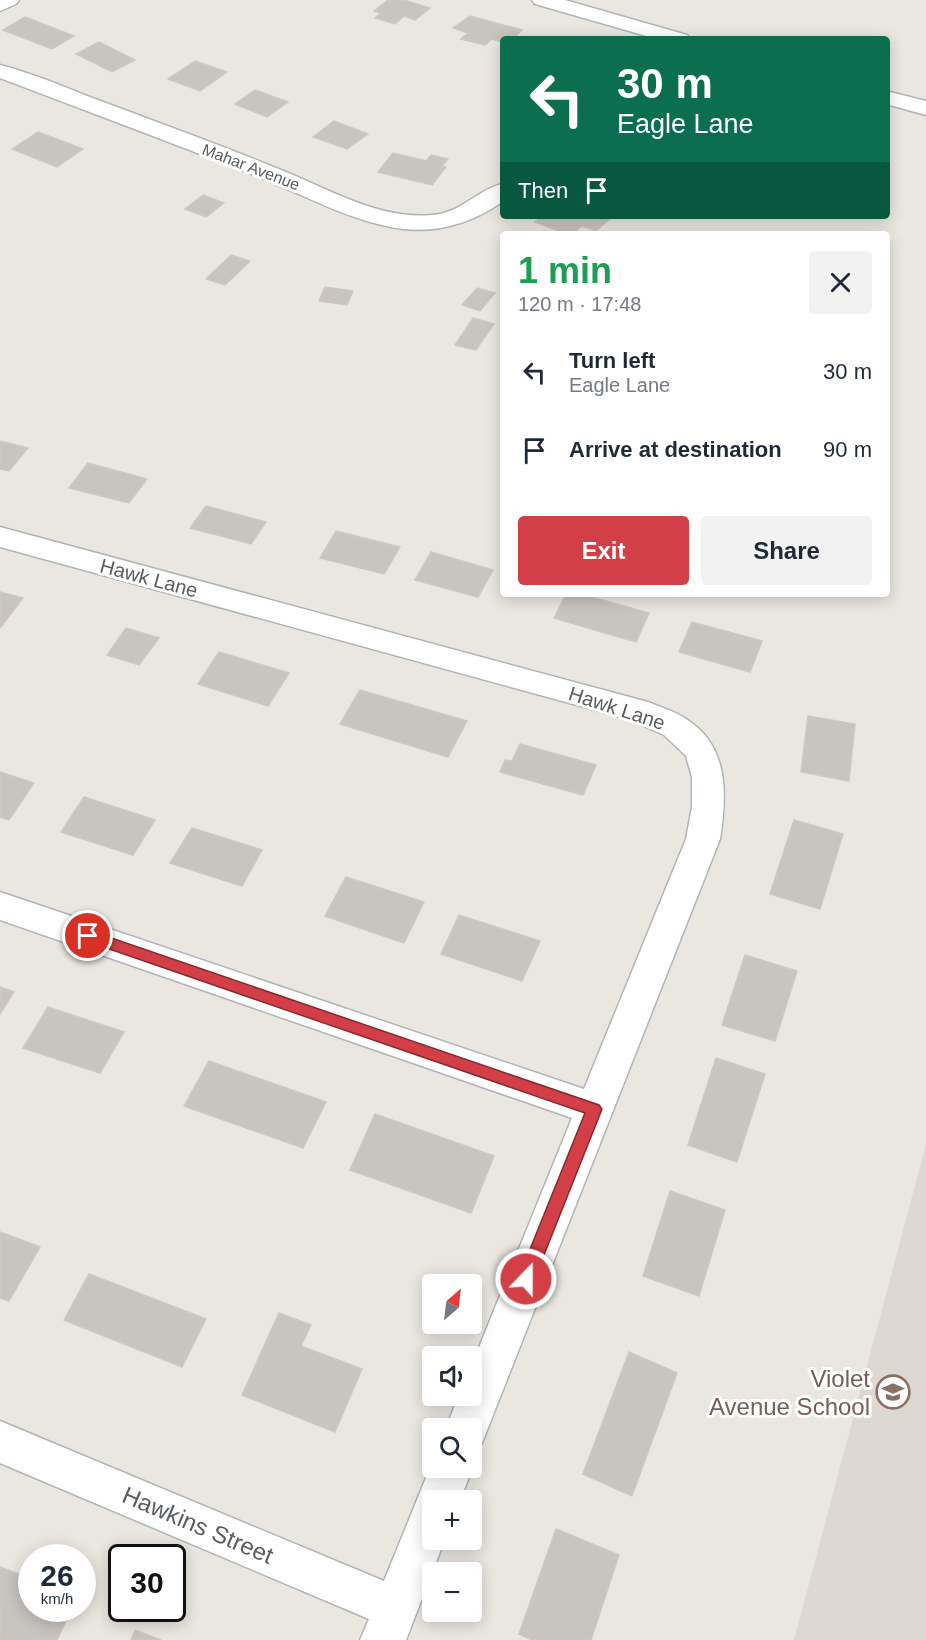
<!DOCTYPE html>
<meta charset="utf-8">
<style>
:root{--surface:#fff;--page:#f2f2f3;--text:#1f2937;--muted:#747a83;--accent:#d23f46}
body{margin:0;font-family:Arial,sans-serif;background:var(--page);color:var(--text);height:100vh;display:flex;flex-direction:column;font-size:22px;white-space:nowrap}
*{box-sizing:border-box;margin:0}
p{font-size:20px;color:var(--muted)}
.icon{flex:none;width:33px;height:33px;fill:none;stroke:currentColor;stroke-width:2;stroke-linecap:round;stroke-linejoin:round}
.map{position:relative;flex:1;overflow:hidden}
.drawer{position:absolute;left:500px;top:231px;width:390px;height:366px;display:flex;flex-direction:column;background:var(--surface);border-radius:6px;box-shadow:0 3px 15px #0003}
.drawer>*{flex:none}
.banner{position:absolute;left:500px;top:36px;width:390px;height:183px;border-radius:6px;box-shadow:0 3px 15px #0003;background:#0b6e4f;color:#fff;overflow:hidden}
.needle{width:39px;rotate:28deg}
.buttons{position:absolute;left:422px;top:1274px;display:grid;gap:12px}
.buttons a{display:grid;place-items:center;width:60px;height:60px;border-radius:6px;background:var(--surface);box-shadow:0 3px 15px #0003;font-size:30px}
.speed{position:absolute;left:18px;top:1544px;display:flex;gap:12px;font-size:30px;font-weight:700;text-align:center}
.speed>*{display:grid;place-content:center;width:78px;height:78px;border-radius:50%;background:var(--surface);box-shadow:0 3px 15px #0003;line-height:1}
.speed small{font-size:15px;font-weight:400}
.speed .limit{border:3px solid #111;border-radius:9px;background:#fff;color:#111}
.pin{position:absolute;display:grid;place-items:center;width:51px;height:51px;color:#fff;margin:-26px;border:3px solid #fff;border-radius:50%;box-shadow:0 2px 6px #0007}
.me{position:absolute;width:66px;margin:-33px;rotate:22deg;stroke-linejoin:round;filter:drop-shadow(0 0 4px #0008)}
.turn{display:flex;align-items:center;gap:21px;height:126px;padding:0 18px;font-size:27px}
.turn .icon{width:78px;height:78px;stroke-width:2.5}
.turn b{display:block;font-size:42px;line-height:51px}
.then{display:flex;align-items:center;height:57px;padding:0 18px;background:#0003;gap:12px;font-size:22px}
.round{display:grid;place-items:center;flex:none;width:63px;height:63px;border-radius:6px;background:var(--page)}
.head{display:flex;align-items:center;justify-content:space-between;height:102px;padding:0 18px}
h1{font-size:36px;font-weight:600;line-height:45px;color:#1e9e55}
.cta{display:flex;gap:12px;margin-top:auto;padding:12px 18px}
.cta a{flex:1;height:69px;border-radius:6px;background:var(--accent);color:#fff;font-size:24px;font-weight:600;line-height:69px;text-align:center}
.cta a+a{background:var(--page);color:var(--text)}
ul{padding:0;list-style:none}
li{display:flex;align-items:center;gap:18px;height:78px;padding:0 18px}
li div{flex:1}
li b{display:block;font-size:22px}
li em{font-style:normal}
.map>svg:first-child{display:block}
</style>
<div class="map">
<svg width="926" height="1640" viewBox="0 0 926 1640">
<rect width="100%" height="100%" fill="#eae7e1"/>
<polygon fill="#ddd8d2" points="926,1144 926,1640 794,1640"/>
<g fill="#c8c4c0" stroke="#cec8c0" stroke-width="1.5">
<polygon points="388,0 404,0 430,8 415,20 404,16 395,24 375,18 381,13 374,11"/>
<polygon points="470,16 522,30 513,39 502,39 502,42 492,39 485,45 461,39 468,33 453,28"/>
<polygon points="25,17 74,36 52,49 3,30"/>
<polygon points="99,42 135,60 112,72 76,54"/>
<polygon points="195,61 227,72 200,91 168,79"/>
<polygon points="255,90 288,102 267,117 235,104"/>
<polygon points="334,121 368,134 347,149 313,137"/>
<polygon points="38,132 83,149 57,167 12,149"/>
<polygon points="393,153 426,161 431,155 448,159 442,166 446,167 432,185 378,172"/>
<polygon points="203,195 224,203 206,217 185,209"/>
<polygon points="543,216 613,216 596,231 582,226 572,234 566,234 535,222"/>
<polygon points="231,255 250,261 225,285 206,279"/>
<polygon points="325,287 353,291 347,305 319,301"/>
<polygon points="477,288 495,293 480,311 462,305"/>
<polygon points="473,318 494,324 476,350 455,345"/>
<polygon points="0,441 28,448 9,471 0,469"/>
<polygon points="88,463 147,479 129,503 69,488"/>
<polygon points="206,506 266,522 251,544 190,528"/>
<polygon points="336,531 400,547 384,574 320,558"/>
<polygon points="431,552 493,570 478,597 415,580"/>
<polygon points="0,592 23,598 1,627 0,627"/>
<polygon points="566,594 581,594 649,613 636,642 554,618"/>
<polygon points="692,622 762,641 750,672 679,652"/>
<polygon points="126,628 159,638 139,665 107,655"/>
<polygon points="219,652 289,673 268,706 198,684"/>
<polygon points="360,690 467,721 448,757 340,724"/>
<polygon points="808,716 855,724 849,781 801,772"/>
<polygon points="520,744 596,765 583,795 500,772 505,760 512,761"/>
<polygon points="0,772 34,783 9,820 0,817"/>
<polygon points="84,797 155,820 133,855 61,832"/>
<polygon points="794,820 843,834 820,909 770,894"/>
<polygon points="192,828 262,850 242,886 170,863"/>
<polygon points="346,877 424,902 404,943 325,916"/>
<polygon points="459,915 540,941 522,981 441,954"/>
<polygon points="745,955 797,971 775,1041 722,1025"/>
<polygon points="0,987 14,992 0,1014"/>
<polygon points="48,1007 124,1032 100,1073 23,1048"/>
<polygon points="716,1058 765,1074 737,1162 688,1145"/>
<polygon points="209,1061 326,1102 303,1148 184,1106"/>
<polygon points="375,1114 494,1156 471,1213 350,1170"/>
<polygon points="670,1191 725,1210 699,1296 643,1276"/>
<polygon points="0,1232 40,1247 9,1301 0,1298"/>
<polygon points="89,1274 206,1319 182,1367 64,1320"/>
<polygon points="279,1313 311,1325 301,1346 362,1369 335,1432 242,1395"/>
<polygon points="629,1352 677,1373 632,1496 583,1474"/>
<polygon points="556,1529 619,1555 591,1640 532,1640 519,1634"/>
<polygon points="0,1567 32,1579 32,1608 72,1608 57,1640 0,1640"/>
<polygon points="135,1630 161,1640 131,1640"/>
</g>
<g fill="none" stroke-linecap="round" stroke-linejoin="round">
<defs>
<g id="minor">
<polygon points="0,0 19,0 16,4 0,11"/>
<polygon points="532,0 565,0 687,35 691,39 657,39 535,4"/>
<path d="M0,65c33,8 66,23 98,35 61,23 123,45 183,70 48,19 98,50 151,45 29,-2 45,-25 70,-31v18c-29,20 -62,31 -98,27 -51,-6 -97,-33 -145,-52 -86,-34 -173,-66 -259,-99z"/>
<polygon points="886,91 926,101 926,115 886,104"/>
<path d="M0,527l648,175c12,5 27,9 38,17 43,27 41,75 34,120l-238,604 -11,4v-19h-25l13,-33h12v-28l101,-249 -572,-198v-28l584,197 102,-250 6,-32v-30l-6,-21 -22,-21 -36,-16 -628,-172z"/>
<polygon points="0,1421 384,1581 432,1463 432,1467 471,1467 471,1461 473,1467 460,1500 432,1500 432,1539 445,1539 406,1640 360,1640 369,1619 0,1463"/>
</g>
</defs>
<use href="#minor" stroke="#b1b4b7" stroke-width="3"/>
<use href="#minor" fill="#fff" fill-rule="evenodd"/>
</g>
<polygon fill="#d23f46" stroke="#88292e" stroke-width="1.5" points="88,930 599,1105 602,1109 532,1285 526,1287 521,1285 518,1279 585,1113 83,940 81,936 83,932"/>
<defs>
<symbol id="school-ring" viewBox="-11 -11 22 22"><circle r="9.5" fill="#fff" stroke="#8d6e63" stroke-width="1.5"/><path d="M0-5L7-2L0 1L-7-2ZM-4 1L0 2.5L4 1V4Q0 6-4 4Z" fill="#8d6e63"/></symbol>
</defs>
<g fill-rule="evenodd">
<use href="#school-ring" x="874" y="1373" width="38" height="38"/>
</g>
<g text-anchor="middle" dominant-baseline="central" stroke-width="6" stroke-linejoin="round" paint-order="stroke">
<g font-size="16" fill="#595d60" stroke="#fff">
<text transform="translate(251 167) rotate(21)">Mahar Avenue</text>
</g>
<g font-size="20" fill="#595d60" stroke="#fff">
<text transform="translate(149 578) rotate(15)">Hawk Lane</text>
<text transform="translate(617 708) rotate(18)">Hawk Lane</text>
</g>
<g font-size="24" fill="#785e54" stroke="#fff" text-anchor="end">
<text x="870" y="1378">Violet<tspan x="870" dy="28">Avenue School</tspan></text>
</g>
<g font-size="24" fill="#595d60" stroke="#fff">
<text transform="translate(198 1525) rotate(23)">Hawkins Street</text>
</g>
</g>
</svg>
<div class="buttons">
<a><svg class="needle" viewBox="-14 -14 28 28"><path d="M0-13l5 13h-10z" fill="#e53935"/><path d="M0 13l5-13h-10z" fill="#747a83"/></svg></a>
<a><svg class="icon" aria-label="sound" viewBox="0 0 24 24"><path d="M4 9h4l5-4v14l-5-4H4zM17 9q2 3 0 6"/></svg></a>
<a><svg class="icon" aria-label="search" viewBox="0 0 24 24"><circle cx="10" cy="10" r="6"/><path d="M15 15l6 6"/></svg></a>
<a>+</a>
<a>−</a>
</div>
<div class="speed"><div>26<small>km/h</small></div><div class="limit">30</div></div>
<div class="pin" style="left:88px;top:936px;background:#d93025"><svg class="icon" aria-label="arrive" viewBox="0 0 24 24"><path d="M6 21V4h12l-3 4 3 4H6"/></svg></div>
<svg class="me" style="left:526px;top:1279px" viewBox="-20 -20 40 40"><circle r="17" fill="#d23f46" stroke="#fff" stroke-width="3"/><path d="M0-11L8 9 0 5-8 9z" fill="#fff"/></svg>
<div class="banner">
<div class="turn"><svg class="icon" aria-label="left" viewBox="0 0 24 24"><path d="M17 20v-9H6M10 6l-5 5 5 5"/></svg><div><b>30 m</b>Eagle Lane</div></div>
<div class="then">Then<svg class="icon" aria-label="arrive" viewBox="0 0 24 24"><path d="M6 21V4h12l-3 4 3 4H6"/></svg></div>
</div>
<section class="drawer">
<div class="head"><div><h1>1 min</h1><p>120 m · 17:48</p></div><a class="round"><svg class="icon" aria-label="close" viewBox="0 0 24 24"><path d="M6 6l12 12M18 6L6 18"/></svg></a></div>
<ul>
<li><svg class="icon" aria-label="left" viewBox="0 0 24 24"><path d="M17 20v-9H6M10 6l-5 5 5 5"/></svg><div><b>Turn left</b><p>Eagle Lane</p></div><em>30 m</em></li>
<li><svg class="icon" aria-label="arrive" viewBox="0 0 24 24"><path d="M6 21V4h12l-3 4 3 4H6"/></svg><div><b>Arrive at destination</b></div><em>90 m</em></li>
</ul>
<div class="cta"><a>Exit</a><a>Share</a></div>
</section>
</div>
